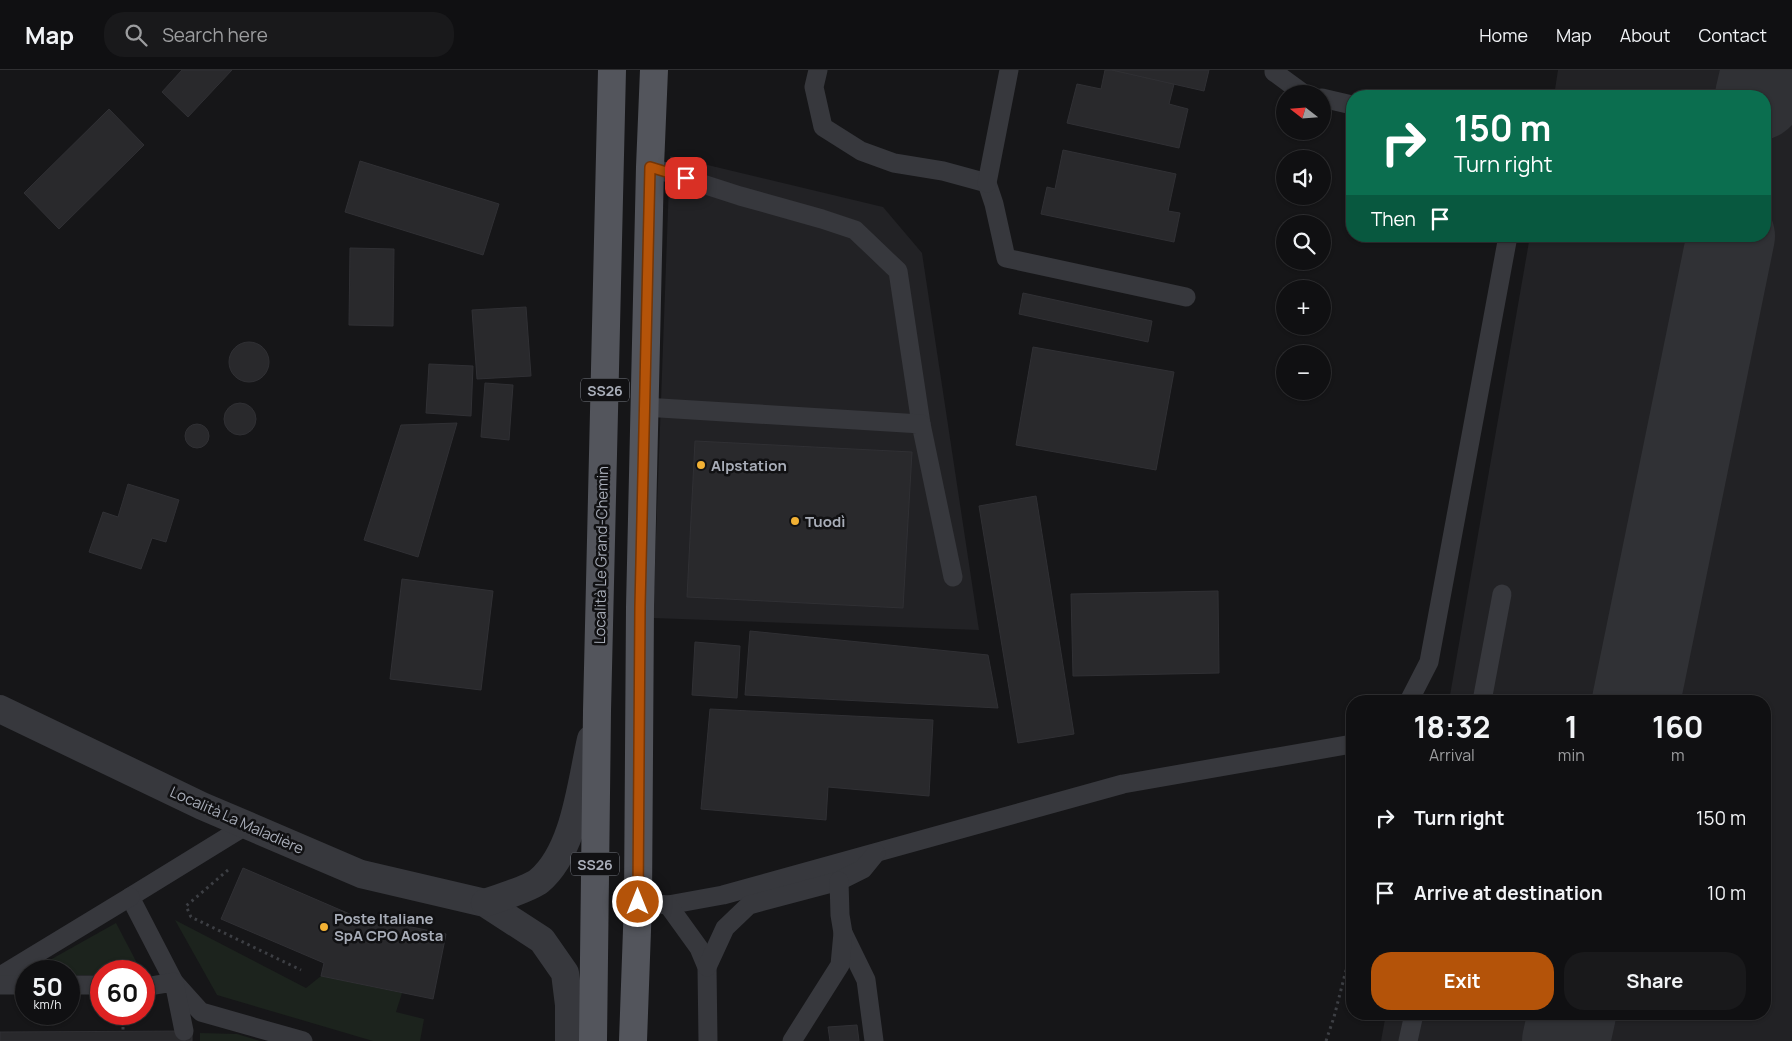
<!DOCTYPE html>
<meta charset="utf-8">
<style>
:root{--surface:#101012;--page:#19191b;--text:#f1f3f6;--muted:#9c9d9f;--line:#303032;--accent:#b45309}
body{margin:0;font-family:Manrope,sans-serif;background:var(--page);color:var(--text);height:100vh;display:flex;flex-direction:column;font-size:19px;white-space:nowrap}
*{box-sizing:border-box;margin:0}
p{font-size:16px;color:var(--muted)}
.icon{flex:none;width:28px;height:28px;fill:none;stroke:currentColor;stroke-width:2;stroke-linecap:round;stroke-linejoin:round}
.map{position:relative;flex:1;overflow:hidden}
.panel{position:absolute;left:1346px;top:625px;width:425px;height:325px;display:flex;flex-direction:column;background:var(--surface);border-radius:20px;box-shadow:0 1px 4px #0004,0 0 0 1px var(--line)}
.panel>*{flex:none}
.hud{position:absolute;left:1346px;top:20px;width:425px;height:152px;border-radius:20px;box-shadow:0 1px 4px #0004,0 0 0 1px var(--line);background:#0b6e4f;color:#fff;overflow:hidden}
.needle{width:32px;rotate:287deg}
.fabs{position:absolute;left:1276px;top:15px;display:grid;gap:10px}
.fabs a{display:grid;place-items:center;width:55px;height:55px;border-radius:50%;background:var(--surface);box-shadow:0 1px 4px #0004,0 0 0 1px var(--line);font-size:25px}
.speed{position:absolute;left:15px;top:890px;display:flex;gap:10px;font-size:25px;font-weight:700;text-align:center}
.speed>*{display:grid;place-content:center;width:65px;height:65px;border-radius:50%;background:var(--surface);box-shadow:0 1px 4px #0004,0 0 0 1px var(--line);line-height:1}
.speed small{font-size:12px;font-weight:400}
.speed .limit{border:8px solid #d22;background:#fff;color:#111}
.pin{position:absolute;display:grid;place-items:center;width:42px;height:42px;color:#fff;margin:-21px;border-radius:10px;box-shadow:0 2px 8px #0006}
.me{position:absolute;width:55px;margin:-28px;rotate:0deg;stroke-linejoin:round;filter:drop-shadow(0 0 4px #0008)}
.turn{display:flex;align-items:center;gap:18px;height:105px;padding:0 25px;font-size:22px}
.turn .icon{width:65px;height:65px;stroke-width:2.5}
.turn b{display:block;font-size:35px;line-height:42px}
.then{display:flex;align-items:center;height:48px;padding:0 25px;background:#0003;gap:10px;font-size:19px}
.eta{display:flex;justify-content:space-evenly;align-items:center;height:85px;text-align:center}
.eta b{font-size:30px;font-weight:700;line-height:35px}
.primary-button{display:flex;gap:10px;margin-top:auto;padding:10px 25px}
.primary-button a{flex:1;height:58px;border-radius:20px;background:var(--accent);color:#fff;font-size:20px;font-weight:700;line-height:58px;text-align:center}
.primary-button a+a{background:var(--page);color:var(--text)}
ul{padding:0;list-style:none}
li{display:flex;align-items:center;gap:15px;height:75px;padding:0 25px}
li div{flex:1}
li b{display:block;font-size:19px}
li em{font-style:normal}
header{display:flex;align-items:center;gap:30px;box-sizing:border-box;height:70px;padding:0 25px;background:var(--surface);border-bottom:1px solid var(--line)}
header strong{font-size:24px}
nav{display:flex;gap:28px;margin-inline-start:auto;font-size:18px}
.search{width:350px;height:45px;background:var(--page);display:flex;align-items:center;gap:12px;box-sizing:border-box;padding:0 18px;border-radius:20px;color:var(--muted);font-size:19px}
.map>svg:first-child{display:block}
</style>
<header>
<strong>Map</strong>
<div class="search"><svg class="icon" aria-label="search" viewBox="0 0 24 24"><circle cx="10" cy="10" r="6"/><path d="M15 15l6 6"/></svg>Search here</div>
<nav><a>Home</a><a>Map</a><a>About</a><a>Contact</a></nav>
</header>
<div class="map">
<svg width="1792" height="971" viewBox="0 0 1792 971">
<rect width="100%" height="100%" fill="#161618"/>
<g fill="#222225">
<polygon points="1558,0 1792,0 1792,971 1381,971 1386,944 1765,944 1765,631 1449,631 1530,166 1765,166 1765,26 1554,26"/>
<polygon points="670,86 883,137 922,183 979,560 653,548"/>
</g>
<g fill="#1c231d">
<polygon points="175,850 306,918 321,906 402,923 396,942 424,949 420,971 373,971 217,925"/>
<polygon points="116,853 138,895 134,901 101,901 101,905 69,905 69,901 44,901 41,895"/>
<polygon points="200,963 237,964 260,971 200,971"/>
</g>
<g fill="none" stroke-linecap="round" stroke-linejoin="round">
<g stroke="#303135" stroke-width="88">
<polyline points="1759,26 1765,0"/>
<polyline points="1636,631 1731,166"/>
<polyline points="1566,971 1572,944"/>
</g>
</g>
<g fill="#29292c" stroke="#303034">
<polygon points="182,0 232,0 188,47 162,22"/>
<polygon points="1105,0 1112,0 1174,14 1169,34 1188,39 1179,78 1067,53 1077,14 1101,19"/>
<polygon points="1112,0 1209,0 1204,21"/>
<polygon points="109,39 144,75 59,159 24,123"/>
<polygon points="1063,80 1176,104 1168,141 1180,143 1174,172 1041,144 1047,117 1055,119"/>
<polygon points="360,91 499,134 483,185 345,142"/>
<polygon points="350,178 394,179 393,256 349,255"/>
<polygon points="1023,223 1152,251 1148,272 1019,244"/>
<polygon points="526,237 531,306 477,309 472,240"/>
<circle cx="249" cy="292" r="20"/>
<polygon points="1033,277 1174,302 1156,400 1016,375"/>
<polygon points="429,294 473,296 471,346 426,343"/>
<polygon points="485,313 513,315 509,370 481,367"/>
<circle cx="240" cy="349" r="16"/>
<polygon points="457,353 418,487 364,470 401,355"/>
<circle cx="197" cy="366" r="12"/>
<polygon points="695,371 912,382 903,538 687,527"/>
<polygon points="128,414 179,430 166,472 152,468 141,499 89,482 103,442 118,447"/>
<polygon points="1036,426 1074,664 1018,673 979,436"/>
<polygon points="402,509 493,521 481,620 390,609"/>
<polygon points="1218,521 1219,603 1073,606 1071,524"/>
<polygon points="750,561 988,585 998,638 745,625"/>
<polygon points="695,572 740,576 737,628 692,625"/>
<polygon points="710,639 933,650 929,726 828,717 826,750 701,739"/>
<polygon points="243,798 352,845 446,864 433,929 321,906 324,893 221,849"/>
<polygon points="857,955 859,971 830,971 828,957"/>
<polygon points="192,961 192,971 0,971 0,962"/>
</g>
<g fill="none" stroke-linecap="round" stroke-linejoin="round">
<g stroke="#3d3f44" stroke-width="3" stroke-dasharray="2.5 4" stroke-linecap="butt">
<polyline points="228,800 186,836 191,847 301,900"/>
<polyline points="123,944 123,962"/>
<polyline points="1326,971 1334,947 1352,877"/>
</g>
<g stroke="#37383d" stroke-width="19">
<polyline points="818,0 814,17 823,57 861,81 894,93 943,101 987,113 994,134 1006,188 1186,227"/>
<polyline points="1274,0 1274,2 1304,24"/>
<polyline points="1322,28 1352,35"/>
<polyline points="650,97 740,126 822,149 855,160 898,201 921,354"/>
<polyline points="987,113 1009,0"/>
<polyline points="644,337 921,354 953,507"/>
<polyline points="1409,631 1429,592 1508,166"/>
<polyline points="1482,631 1502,524"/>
<polyline points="247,755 130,827 174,912 201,942 303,971"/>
<polyline points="638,832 668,835 723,825 1123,714 1352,674"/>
<polyline points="668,835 699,878 707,897 708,971"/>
<polyline points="843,863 866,910 874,971"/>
<polyline points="707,897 725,858 749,835 839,811 863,799 876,783"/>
<polyline points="0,906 130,827"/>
<polyline points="0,915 26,915"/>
<polyline points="69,915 101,915"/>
<polyline points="144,917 174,912 184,961"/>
<polyline points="792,971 840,895 843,863 840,845 839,811"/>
<polyline points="1408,971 1414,944"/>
</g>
<g stroke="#37383d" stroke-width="28">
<polyline points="0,639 202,736 361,804 485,833 542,870 565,903 569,935 569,971"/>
<path d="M485,833c11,-4 46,-15 54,-22 36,-30 42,-98 52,-142"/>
</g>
<g stroke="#53555c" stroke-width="28">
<polyline points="593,971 597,641 612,0"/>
<polyline points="633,971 638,832 640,537 650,97 654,0"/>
</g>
</g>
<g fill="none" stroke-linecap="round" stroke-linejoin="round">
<defs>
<polyline id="route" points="638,832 640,537 650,97 686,108"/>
</defs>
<use href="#route" stroke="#753606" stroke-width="12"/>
<use href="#route" stroke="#b45309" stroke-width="9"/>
</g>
<g fill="#f2b134" stroke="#111113" stroke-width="2">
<circle cx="701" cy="395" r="5"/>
<circle cx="795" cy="451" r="5"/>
<circle cx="324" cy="857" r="5"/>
</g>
<g text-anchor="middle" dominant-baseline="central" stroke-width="5" stroke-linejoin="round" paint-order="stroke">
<g fill="#111113" stroke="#7b7e86" stroke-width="1">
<rect x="581" y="308.5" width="48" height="23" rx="4"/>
<rect x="571" y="782.5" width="48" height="23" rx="4"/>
</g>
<g font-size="14" font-weight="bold" fill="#a8adb8">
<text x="605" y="320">SS26</text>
<text x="595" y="794">SS26</text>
</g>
<g font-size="15" font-weight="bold" fill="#a8adb8" stroke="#111113" text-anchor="start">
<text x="711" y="395">Alpstation</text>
<text x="805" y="451">Tuodì</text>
<text x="334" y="848">Poste Italiane<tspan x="334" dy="17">SpA CPO Aosta</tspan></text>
</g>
<g font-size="15" fill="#a8adb8" stroke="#111113">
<text transform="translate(601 485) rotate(-89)">Località Le Grand-Chemin</text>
<text transform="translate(237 750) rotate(24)">Località La Maladière</text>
</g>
</g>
</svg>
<div class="fabs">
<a><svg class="needle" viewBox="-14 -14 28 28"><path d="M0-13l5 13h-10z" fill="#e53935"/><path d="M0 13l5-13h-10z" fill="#9c9d9f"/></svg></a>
<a><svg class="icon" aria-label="sound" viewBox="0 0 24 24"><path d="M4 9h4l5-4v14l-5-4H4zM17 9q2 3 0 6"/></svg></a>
<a><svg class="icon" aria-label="search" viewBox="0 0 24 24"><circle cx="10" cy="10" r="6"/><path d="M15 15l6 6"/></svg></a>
<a>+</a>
<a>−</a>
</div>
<div class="speed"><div>50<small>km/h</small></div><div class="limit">60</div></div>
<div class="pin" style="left:686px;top:108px;background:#d93025"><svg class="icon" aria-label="arrive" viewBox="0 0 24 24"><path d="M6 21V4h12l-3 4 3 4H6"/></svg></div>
<svg class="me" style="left:638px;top:832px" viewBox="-20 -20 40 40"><circle r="17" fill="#b45309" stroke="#fff" stroke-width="3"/><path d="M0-11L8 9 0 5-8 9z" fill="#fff"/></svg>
<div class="hud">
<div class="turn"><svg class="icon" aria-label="right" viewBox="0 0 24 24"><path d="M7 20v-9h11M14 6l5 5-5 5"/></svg><div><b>150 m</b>Turn right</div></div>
<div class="then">Then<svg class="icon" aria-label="arrive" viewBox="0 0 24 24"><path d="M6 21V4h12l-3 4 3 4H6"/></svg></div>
</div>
<section class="panel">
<div class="eta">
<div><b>18:32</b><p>Arrival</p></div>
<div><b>1</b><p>min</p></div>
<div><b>160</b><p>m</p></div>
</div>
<ul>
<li><svg class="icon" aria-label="right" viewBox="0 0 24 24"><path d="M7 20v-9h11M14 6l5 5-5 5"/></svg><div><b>Turn right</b></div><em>150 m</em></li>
<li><svg class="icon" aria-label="arrive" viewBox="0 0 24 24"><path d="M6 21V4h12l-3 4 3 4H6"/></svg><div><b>Arrive at destination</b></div><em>10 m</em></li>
</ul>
<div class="primary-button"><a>Exit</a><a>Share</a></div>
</section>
</div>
